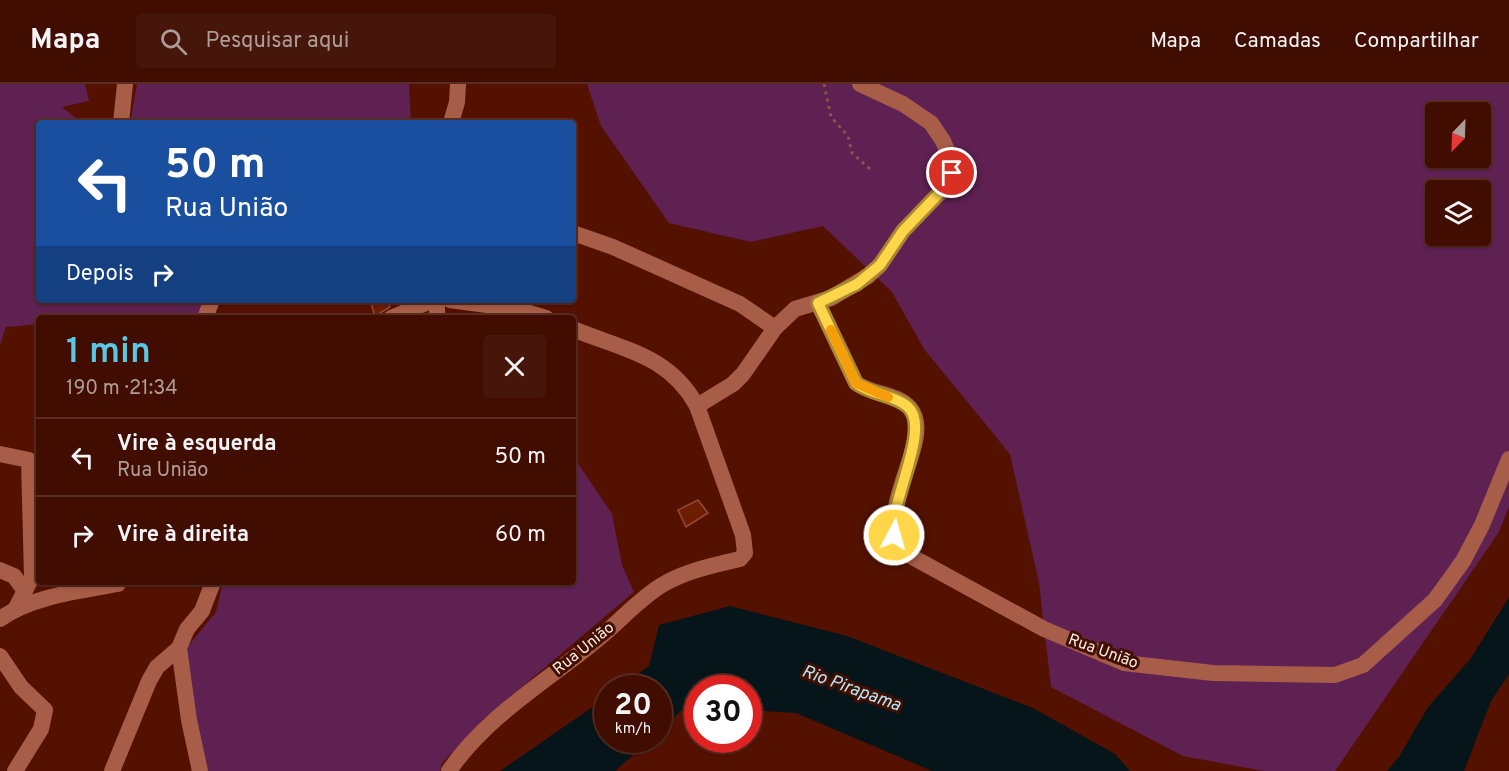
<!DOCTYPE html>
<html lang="pt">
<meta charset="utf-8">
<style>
:root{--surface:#400d00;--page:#47160a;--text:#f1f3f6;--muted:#ae9c99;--line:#592d22;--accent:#58c8e4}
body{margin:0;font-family:Overpass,sans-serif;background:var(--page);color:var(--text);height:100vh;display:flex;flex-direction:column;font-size:22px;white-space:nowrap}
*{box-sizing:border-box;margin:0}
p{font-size:20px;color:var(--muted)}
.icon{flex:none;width:33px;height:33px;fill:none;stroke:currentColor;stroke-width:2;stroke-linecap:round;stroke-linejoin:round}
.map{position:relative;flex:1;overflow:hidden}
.side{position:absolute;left:36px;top:231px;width:540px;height:270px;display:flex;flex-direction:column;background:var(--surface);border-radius:6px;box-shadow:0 2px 4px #0004,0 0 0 2px var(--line)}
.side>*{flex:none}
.hud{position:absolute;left:36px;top:36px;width:540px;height:183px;border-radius:6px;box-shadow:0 2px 4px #0004,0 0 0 2px var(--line);background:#1a4fa0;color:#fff;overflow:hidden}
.needle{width:39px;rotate:203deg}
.fabs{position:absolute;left:1425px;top:18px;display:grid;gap:12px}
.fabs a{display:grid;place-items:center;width:66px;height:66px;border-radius:6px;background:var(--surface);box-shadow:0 2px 4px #0004,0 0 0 2px var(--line);font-size:30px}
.speed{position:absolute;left:594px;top:591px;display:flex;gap:12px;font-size:30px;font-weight:700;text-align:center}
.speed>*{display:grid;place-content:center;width:78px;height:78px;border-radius:50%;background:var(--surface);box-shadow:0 2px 4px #0004,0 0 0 2px var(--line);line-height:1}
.speed small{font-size:15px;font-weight:400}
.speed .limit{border:9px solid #d22;background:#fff;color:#111}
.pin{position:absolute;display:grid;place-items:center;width:51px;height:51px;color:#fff;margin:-26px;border:3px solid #fff;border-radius:50%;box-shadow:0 2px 6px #0007}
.me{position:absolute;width:66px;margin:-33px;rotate:6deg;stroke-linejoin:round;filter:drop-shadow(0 0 4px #0008)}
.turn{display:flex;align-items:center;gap:21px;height:126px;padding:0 30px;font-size:27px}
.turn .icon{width:78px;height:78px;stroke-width:2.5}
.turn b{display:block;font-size:42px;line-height:51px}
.then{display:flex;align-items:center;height:57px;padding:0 30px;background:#0003;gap:12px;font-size:22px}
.round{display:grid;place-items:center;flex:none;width:63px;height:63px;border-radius:6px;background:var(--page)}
.headline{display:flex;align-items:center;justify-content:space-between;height:102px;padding:0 30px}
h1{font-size:36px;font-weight:600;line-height:45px;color:var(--accent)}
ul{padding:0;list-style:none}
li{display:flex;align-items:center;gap:18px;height:78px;padding:0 30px;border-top:2px solid var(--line)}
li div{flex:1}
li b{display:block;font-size:22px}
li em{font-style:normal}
header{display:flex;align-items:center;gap:36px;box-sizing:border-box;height:84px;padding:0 30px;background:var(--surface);border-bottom:2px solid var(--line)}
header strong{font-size:28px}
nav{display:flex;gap:33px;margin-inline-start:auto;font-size:21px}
.search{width:420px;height:54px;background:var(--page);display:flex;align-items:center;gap:15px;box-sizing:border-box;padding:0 21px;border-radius:6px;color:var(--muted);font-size:22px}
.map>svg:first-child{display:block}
</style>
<header>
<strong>Mapa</strong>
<div class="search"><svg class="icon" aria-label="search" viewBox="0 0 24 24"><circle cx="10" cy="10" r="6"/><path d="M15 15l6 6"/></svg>Pesquisar aqui</div>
<nav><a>Mapa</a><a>Camadas</a><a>Compartilhar</a></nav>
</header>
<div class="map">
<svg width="1509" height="687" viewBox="0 0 1509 687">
<rect width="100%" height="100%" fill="#510"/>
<g fill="#5f2052" fill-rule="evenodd">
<polygon points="0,0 85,0 89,17 62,23 82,39 39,39 39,216 206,216 197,234 39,234 39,240 6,243 0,261"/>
<polygon points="137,0 409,0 411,39 130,39"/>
<path d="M587,0h922v423l-10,25 -164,239h-71l-81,-15 -132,-69 -12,-104 -29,-129 -86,-105 -32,-57 -69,-66 -72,16 -82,-19 -68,-97zM1436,28h44v46h-44zM1436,106h44v46h-44z"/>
<polygon points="573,372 612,430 622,481 634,508 484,635 442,679 440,687 206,687 179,573 216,528 223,498 573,498"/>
</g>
<g fill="#051519">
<polygon points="1509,513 1509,590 1491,617 1464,687 1387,687 1399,673 1428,623 1471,574"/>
<polygon points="730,522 847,552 1033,624 1115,670 1130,687 932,687 796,629 749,626 748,604 698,604 697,622 687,621 659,648 658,604 619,604 649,582 659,541"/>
<polygon points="607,613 608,656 650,656 615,687 500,687"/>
</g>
<g fill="#6e1d02" stroke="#934a36" stroke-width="1.5">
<polygon points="370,216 386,216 390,223 375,232"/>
<polygon points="698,416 708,429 686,443 678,426"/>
</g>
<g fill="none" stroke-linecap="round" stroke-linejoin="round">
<polyline stroke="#8a5548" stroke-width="3" stroke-dasharray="3 4.5" stroke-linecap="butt" points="824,0 831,33 848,52 852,69 870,85"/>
<g stroke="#a85d48" stroke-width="16">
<polyline points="121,39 125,0"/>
<polyline points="451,39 457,18 458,0"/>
<polyline points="573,149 613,163 740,220 775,244"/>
<polyline points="437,216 437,234"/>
<polyline points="450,216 516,225 546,234"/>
<path d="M818,219l38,80c15,12 41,10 54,25 27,32 -41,104 -5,145l139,76 80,34 89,10 122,2 28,-10 72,-65 28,-39 19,-36 27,-66"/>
<polyline points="205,234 212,216"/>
<polyline points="391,234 433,216"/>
<polyline points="697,322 733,300 743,290 775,244 795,225 831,214 868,192 880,181 903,147 950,98 952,78 943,57 931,39 903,20 860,0"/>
<polyline points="0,370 29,376 32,493 15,526"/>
<polyline points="0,486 14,492 25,507"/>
<path d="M0,535c32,-23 80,-28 118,-35"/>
<polyline points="0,572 21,603 45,626 41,645 15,687"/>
<polyline points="112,687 149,597 157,583 179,564"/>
<polyline points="200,687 189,636 179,564 187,545 202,527 213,498"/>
<path d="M449,687c37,-55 100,-91 150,-133 21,-17 40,-39 63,-53 23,-14 52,-20 78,-26l5,-6 -2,-18 -46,-129c-28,-51 -73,-56 -124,-77"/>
</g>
</g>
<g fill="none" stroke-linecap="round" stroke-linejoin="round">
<defs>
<path id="route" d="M894,451c-6,-32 39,-108 13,-129 -15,-12 -36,-11 -51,-23l-38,-80 39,-19 23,-19 23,-34 47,-49 2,-9"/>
</defs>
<use href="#route" stroke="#a68a30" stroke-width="15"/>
<use href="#route" stroke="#ffd54a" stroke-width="10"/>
<polyline stroke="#f59e0b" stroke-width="10" points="831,246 856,299 888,313"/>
</g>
<g text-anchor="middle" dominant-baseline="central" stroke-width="6" stroke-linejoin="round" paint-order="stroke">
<g font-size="16" fill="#fceae5" stroke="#420f02">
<text transform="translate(584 565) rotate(-39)">Rua União</text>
<text transform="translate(1103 568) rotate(20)">Rua União</text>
</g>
<g font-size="18" font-style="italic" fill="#b2e9f8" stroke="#420f02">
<text transform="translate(851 605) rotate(20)">Rio Pirapama</text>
</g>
</g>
</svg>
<div class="fabs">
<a><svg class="needle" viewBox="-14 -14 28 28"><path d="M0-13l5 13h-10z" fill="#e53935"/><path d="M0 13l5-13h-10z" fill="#ae9c99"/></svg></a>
<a><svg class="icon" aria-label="layers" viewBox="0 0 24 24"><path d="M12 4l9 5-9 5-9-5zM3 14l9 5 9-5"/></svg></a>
</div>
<div class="speed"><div>20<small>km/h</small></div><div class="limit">30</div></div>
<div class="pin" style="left:952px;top:89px;background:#d93025"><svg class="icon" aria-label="arrive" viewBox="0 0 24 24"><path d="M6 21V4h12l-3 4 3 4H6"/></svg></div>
<svg class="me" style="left:894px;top:451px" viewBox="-20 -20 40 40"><circle r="17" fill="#ffd54a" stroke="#fff" stroke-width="3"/><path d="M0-11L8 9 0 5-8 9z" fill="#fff"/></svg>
<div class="hud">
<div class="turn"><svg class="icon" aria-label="left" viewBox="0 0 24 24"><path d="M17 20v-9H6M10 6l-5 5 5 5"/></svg><div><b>50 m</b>Rua União</div></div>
<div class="then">Depois<svg class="icon" aria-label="right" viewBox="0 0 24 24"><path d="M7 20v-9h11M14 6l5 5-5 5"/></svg></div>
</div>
<section class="side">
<div class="headline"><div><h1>1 min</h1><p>190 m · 21:34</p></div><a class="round"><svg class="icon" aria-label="close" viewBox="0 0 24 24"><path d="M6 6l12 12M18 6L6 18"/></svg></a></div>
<ul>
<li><svg class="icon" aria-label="left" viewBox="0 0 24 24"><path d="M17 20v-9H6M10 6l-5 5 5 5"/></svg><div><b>Vire à esquerda</b><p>Rua União</p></div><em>50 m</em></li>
<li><svg class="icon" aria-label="right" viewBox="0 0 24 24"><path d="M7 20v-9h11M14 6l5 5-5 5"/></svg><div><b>Vire à direita</b></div><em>60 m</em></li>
</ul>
</section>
</div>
